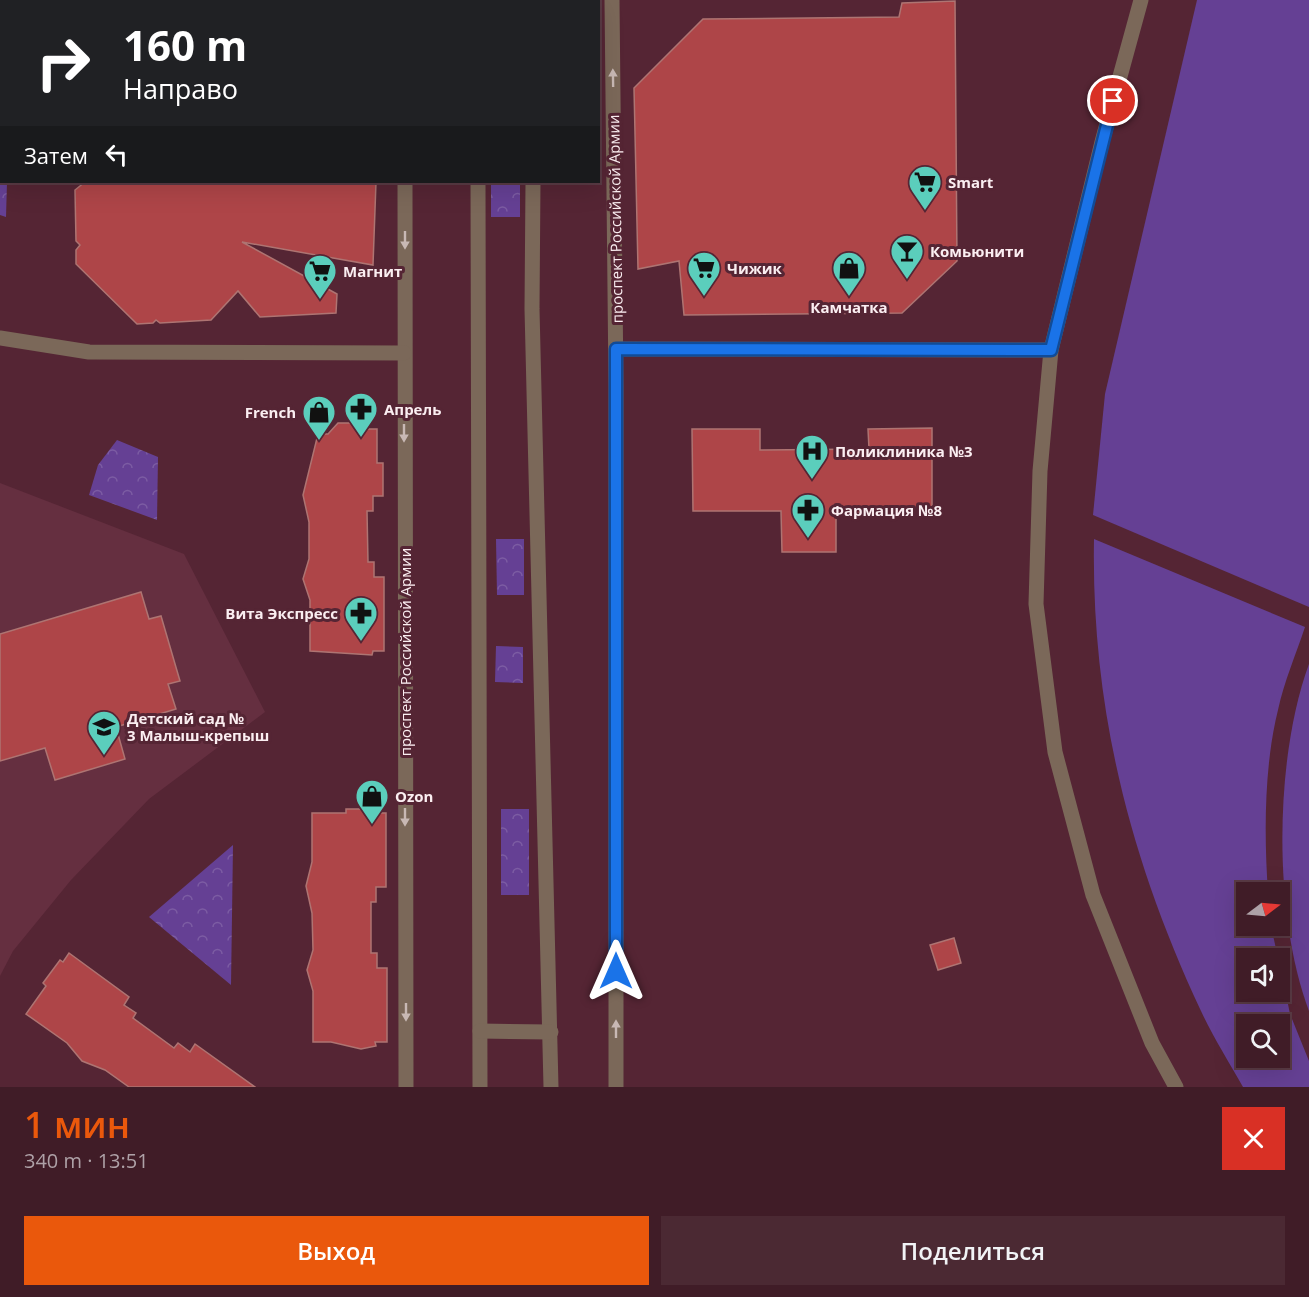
<!DOCTYPE html>
<html lang="ru">
<meta charset="utf-8">
<style>
:root{--surface:#401c27;--page:#4b2933;--text:#f1f3f6;--muted:#aea1a7;--line:#593a44;--accent:#ea580c}
body{margin:0;font-family:"Open Sans",sans-serif;background:var(--page);color:var(--text);height:100vh;display:flex;flex-direction:column;font-size:22px;white-space:nowrap}
*{box-sizing:border-box;margin:0}
p{font-size:20px;color:var(--muted)}
.icon{flex:none;width:33px;height:33px;fill:none;stroke:currentColor;stroke-width:2;stroke-linecap:round;stroke-linejoin:round}
.map{position:relative;height:1087px;overflow:hidden}
.sheet{display:flex;flex-direction:column;background:var(--surface);flex:1}
.sheet>*{flex:none}
.banner{position:absolute;left:0px;top:0px;width:600px;height:183px;box-shadow:0 6px 24px #0002,0 0 0 2px var(--line);background:#202124;color:#fff;overflow:hidden}
.needle{width:39px;rotate:74deg}
.tools{position:absolute;left:1236px;top:882px;display:grid;gap:12px}
.tools a{display:grid;place-items:center;width:54px;height:54px;border-radius:0px;background:var(--surface);box-shadow:0 6px 24px #0002,0 0 0 2px var(--line);font-size:30px}
.pin{position:absolute;display:grid;place-items:center;width:51px;height:51px;color:#fff;margin:-26px;border:3px solid #fff;border-radius:50%;box-shadow:0 2px 6px #0007}
.me{position:absolute;width:66px;margin:-33px;rotate:0deg;stroke-linejoin:round;filter:drop-shadow(0 0 4px #0008)}
.turn{display:flex;align-items:center;gap:21px;height:126px;padding:0 24px;font-size:27px}
.turn .icon{width:78px;height:78px;stroke-width:2.5}
.turn b{display:block;font-size:42px;line-height:51px}
.then{display:flex;align-items:center;height:57px;padding:0 24px;background:#0003;gap:12px;font-size:22px}
.round{display:grid;place-items:center;flex:none;width:63px;height:63px;border-radius:0px;background:var(--page)}
.summary{display:flex;align-items:center;justify-content:space-between;height:102px;padding:0 24px}
h1{font-size:36px;font-weight:600;line-height:45px;color:var(--accent)}
.primary-button{display:flex;gap:12px;margin-top:auto;padding:12px 24px}
.primary-button a{flex:1;height:69px;border-radius:0px;background:var(--accent);color:#fff;font-size:24px;font-weight:600;line-height:69px;text-align:center}
.primary-button a+a{background:var(--page);color:var(--text)}
.map>svg:first-child{display:block}
</style>
<div class="map">
<svg width="1309" height="1087" viewBox="0 0 1309 1087">
<defs>
<pattern id="park-crowns" width="20" height="18" patternUnits="userSpaceOnUse" patternTransform="scale(1.5)"><rect width="20" height="18" fill="#654094"/><path d="M2 6a3 3 0 1 1 6 0M12 15a3 3 0 1 1 6 0" fill="none" stroke="#7c5ca3"/></pattern>
</defs>
<rect width="100%" height="100%" fill="#552534"/>
<polygon fill="#652f40" points="0,483 184,554 265,712 149,799 71,880 13,951 0,976"/>
<g fill="#654094" fill-rule="evenodd">
<polygon points="1197,0 1309,0 1309,607 1093,515 1105,394"/>
<path d="M1094,539l211,88c-9,27 -21,55 -27,83 -14,56 -14,125 -10,182h-22v34h25l7,32h-32v34h34v-27l10,49 19,47v26h-66c-14,-25 -30,-50 -42,-76 -71,-152 -110,-303 -107,-472zM1246,1024h34v34h-34z"/>
<path d="M1309,664v347c-36,-95 -35,-252 0,-347z"/>
</g>
<g fill="url(#park-crowns)">
<polygon points="0,132 2,182 7,182 6,217 0,215"/>
<rect x="491" y="182" width="29" height="35"/>
<polygon points="117,440 158,457 157,520 89,495 98,465"/>
<polygon points="496,539 524,539 524,595 497,595"/>
<polygon points="496,646 523,647 523,683 495,682"/>
<rect x="501" y="809" width="28" height="86"/>
<polygon points="233,845 231,985 149,917"/>
</g>
<g fill="#ae4548" stroke="#ae7472" stroke-width="1.5">
<polygon points="955,1 957,261 902,313 684,315 679,261 638,269 634,88 703,19 899,17 902,3"/>
<polygon points="85,182 376,182 373,265 242,242 337,294 336,313 260,317 238,291 211,320 160,323 156,320 153,323 137,324 76,264 76,250 80,245 76,241 75,190"/>
<polygon points="338,423 352,423 358,429 377,429 377,463 383,463 383,496 373,496 373,511 367,511 368,562 374,562 374,577 384,577 384,651 373,651 372,655 310,651 310,600 303,579 309,559 309,522 303,495 318,434 328,434"/>
<polygon points="932,428 932,513 836,513 836,552 782,552 781,511 693,511 692,429 760,429 760,450 869,449 868,429"/>
<polygon points="141,592 149,619 161,616 180,681 168,684 176,709 116,727 125,759 55,780 45,748 0,761 0,634"/>
<polygon points="346,809 374,809 375,813 386,813 386,887 376,887 376,902 371,902 371,953 377,953 377,968 387,968 387,1042 375,1042 376,1046 361,1049 331,1042 313,1042 313,991 307,970 313,950 312,913 306,886 312,862 312,813 346,813"/>
<polygon points="954,938 961,963 938,970 930,945"/>
<polygon points="69,953 129,997 124,1005 136,1013 133,1018 174,1048 178,1043 190,1052 195,1044 255,1087 129,1087 105,1070 82,1061 67,1043 26,1014 46,986 43,983 60,960 63,962"/>
</g>
<g fill="none" stroke-linecap="round" stroke-linejoin="round">
<g stroke="#7b6859" stroke-width="15">
<polyline points="479,2 479,0"/>
<polyline points="533,2 533,0"/>
<polyline points="478,182 480,1087"/>
<polyline points="533,182 532,309 551,1087"/>
<polyline points="480,1031 551,1032"/>
</g>
<g stroke="#7b6859" stroke-width="15">
<polyline points="612,0 616,386 616,1087"/>
<polyline points="1141,0 1102,142 1051,350 1040,471 1036,604 1055,752 1093,895 1152,1043 1176,1087"/>
<polyline points="406,2 406,0"/>
<polyline points="405,182 406,1087"/>
<polyline points="0,338 89,352 404,353"/>
<polyline points="616,349 1051,350"/>
</g>
</g>
<defs><path id="oneway-solid" d="M-6-.8H1V-3.2L6.5 0L1 3.2V.8H-6Z" transform="scale(1.5)"/></defs>
<g fill="#c8b8b4">
<use href="#oneway-solid" transform="translate(613 78) rotate(-91)"/>
<use href="#oneway-solid" transform="translate(405 240) rotate(90)"/>
<use href="#oneway-solid" transform="translate(404 433) rotate(90)"/>
<use href="#oneway-solid" transform="translate(405 817) rotate(90)"/>
<use href="#oneway-solid" transform="translate(406 1012) rotate(90)"/>
<use href="#oneway-solid" transform="translate(616 1029) rotate(-90)"/>
</g>
<g fill="none" stroke-linecap="round" stroke-linejoin="round">
<defs>
<polyline id="route" points="616,971 616,349 1051,350 1113,101"/>
</defs>
<use href="#route" stroke="#114b97" stroke-width="15"/>
<use href="#route" stroke="#1a73e8" stroke-width="10"/>
</g>
<defs>
<symbol id="supermarket-pin" viewBox="-11 -11 22 30"><path d="M0 17L-7.5 6A9.5 9.5 0 1 1 7.5 6Z" fill="#5bcebc" stroke="#552534"/><path d="M-6-5.5h2.5l.6 2H6L4.5 2H-2.5L-4.4-4H-6ZM-1.5 3.2a1.3 1.3 0 1 0 .1 0ZM3 3.2a1.3 1.3 0 1 0 .1 0Z" fill="#111"/></symbol>
<symbol id="bar-pin" viewBox="-11 -11 22 30"><path d="M0 17L-7.5 6A9.5 9.5 0 1 1 7.5 6Z" fill="#5bcebc" stroke="#552534"/><path d="M-6-5H6L.8 .8V4.5H3.5V6h-7V4.5H-.8V.8Z" fill="#111"/></symbol>
<symbol id="shop-pin" viewBox="-11 -11 22 30"><path d="M0 17L-7.5 6A9.5 9.5 0 1 1 7.5 6Z" fill="#5bcebc" stroke="#552534"/><path d="M-5-2.5h2.3a2.7 3.5 0 0 1 5.4 0H5L5.5 6h-11ZM-1.5-2.5h3a1.5 2.3 0 0 0-3 0Z" fill="#111"/></symbol>
<symbol id="pharmacy-pin" viewBox="-11 -11 22 30"><path d="M0 17L-7.5 6A9.5 9.5 0 1 1 7.5 6Z" fill="#5bcebc" stroke="#552534"/><path d="M-2-6h4v4h4v4h-4v4h-4v-4h-4v-4h4Z" fill="#111"/></symbol>
<symbol id="hospital-pin" viewBox="-11 -11 22 30"><path d="M0 17L-7.5 6A9.5 9.5 0 1 1 7.5 6Z" fill="#5bcebc" stroke="#552534"/><path d="M-5-5h3v3.5h4V-5h3V5h-3V1.5h-4V5h-3Z" fill="#111"/></symbol>
<symbol id="school-pin" viewBox="-11 -11 22 30"><path d="M0 17L-7.5 6A9.5 9.5 0 1 1 7.5 6Z" fill="#5bcebc" stroke="#552534"/><path d="M0-5L7-2L0 1L-7-2ZM-4 1L0 2.5L4 1V4Q0 6-4 4Z" fill="#111"/></symbol>
</defs>
<g fill-rule="evenodd">
<use href="#supermarket-pin" x="906" y="163" width="38" height="52"/>
<use href="#bar-pin" x="888" y="232" width="38" height="52"/>
<use href="#supermarket-pin" x="685" y="249" width="38" height="52"/>
<use href="#shop-pin" x="830" y="249" width="38" height="52"/>
<use href="#supermarket-pin" x="301" y="252" width="38" height="52"/>
<use href="#pharmacy-pin" x="342" y="390" width="38" height="52"/>
<use href="#shop-pin" x="300" y="393" width="38" height="52"/>
<use href="#hospital-pin" x="793" y="432" width="38" height="52"/>
<use href="#pharmacy-pin" x="789" y="491" width="38" height="52"/>
<use href="#pharmacy-pin" x="342" y="594" width="38" height="52"/>
<use href="#school-pin" x="85" y="708" width="38" height="52"/>
<use href="#shop-pin" x="353" y="777" width="38" height="52"/>
</g>
<g text-anchor="middle" dominant-baseline="central" stroke-width="6" stroke-linejoin="round" paint-order="stroke">
<g font-size="15" font-weight="bold" fill="#fbeef1" stroke="#552534" text-anchor="start">
<text x="948" y="182">Smart</text>
<text x="930" y="251">Комьюнити</text>
<text x="727" y="268">Чижик</text>
<text x="343" y="271">Магнит</text>
<text x="849" y="307" text-anchor="middle">Камчатка</text>
<text x="384" y="409">Апрель</text>
<text x="296" y="412" text-anchor="end">French</text>
<text x="835" y="451">Поликлиника №3</text>
<text x="831" y="510">Фармация №8</text>
<text x="338" y="613" text-anchor="end">Вита Экспресс</text>
<text x="127" y="718">Детский сад №<tspan x="127" dy="17">3 Малыш-крепыш</tspan></text>
<text x="395" y="796">Ozon</text>
</g>
<g font-size="15" fill="#fbeef1" stroke="#552534">
<text transform="translate(615 219) rotate(-91)">проспект Российской Армии</text>
<text transform="translate(405 652) rotate(-90)">проспект Российской Армии</text>
</g>
</g>
</svg>
<div class="tools">
<a><svg class="needle" viewBox="-14 -14 28 28"><path d="M0-13l5 13h-10z" fill="#e53935"/><path d="M0 13l5-13h-10z" fill="#aea1a7"/></svg></a>
<a><svg class="icon" aria-label="sound" viewBox="0 0 24 24"><path d="M4 9h4l5-4v14l-5-4H4zM17 9q2 3 0 6"/></svg></a>
<a><svg class="icon" aria-label="search" viewBox="0 0 24 24"><circle cx="10" cy="10" r="6"/><path d="M15 15l6 6"/></svg></a>
</div>
<div class="pin" style="left:1113px;top:101px;background:#d93025"><svg class="icon" aria-label="arrive" viewBox="0 0 24 24"><path d="M6 21V4h12l-3 4 3 4H6"/></svg></div>
<svg class="me" style="left:616px;top:971px" viewBox="-20 -20 40 40"><path d="M0-17L14 15 0 8-14 15z" fill="#1a73e8" stroke="#fff" stroke-width="4"/></svg>
<div class="banner">
<div class="turn"><svg class="icon" aria-label="right" viewBox="0 0 24 24"><path d="M7 20v-9h11M14 6l5 5-5 5"/></svg><div><b>160 m</b>Направо</div></div>
<div class="then">Затем<svg class="icon" aria-label="left" viewBox="0 0 24 24"><path d="M17 20v-9H6M10 6l-5 5 5 5"/></svg></div>
</div>
</div>
<section class="sheet">
<div class="summary"><div><h1>1 мин</h1><p>340 m · 13:51</p></div><a class="round" style="background:#d93025;color:#fff"><svg class="icon" aria-label="close" viewBox="0 0 24 24"><path d="M6 6l12 12M18 6L6 18"/></svg></a></div>
<div class="primary-button"><a>Выход</a><a>Поделиться</a></div>
</section>
